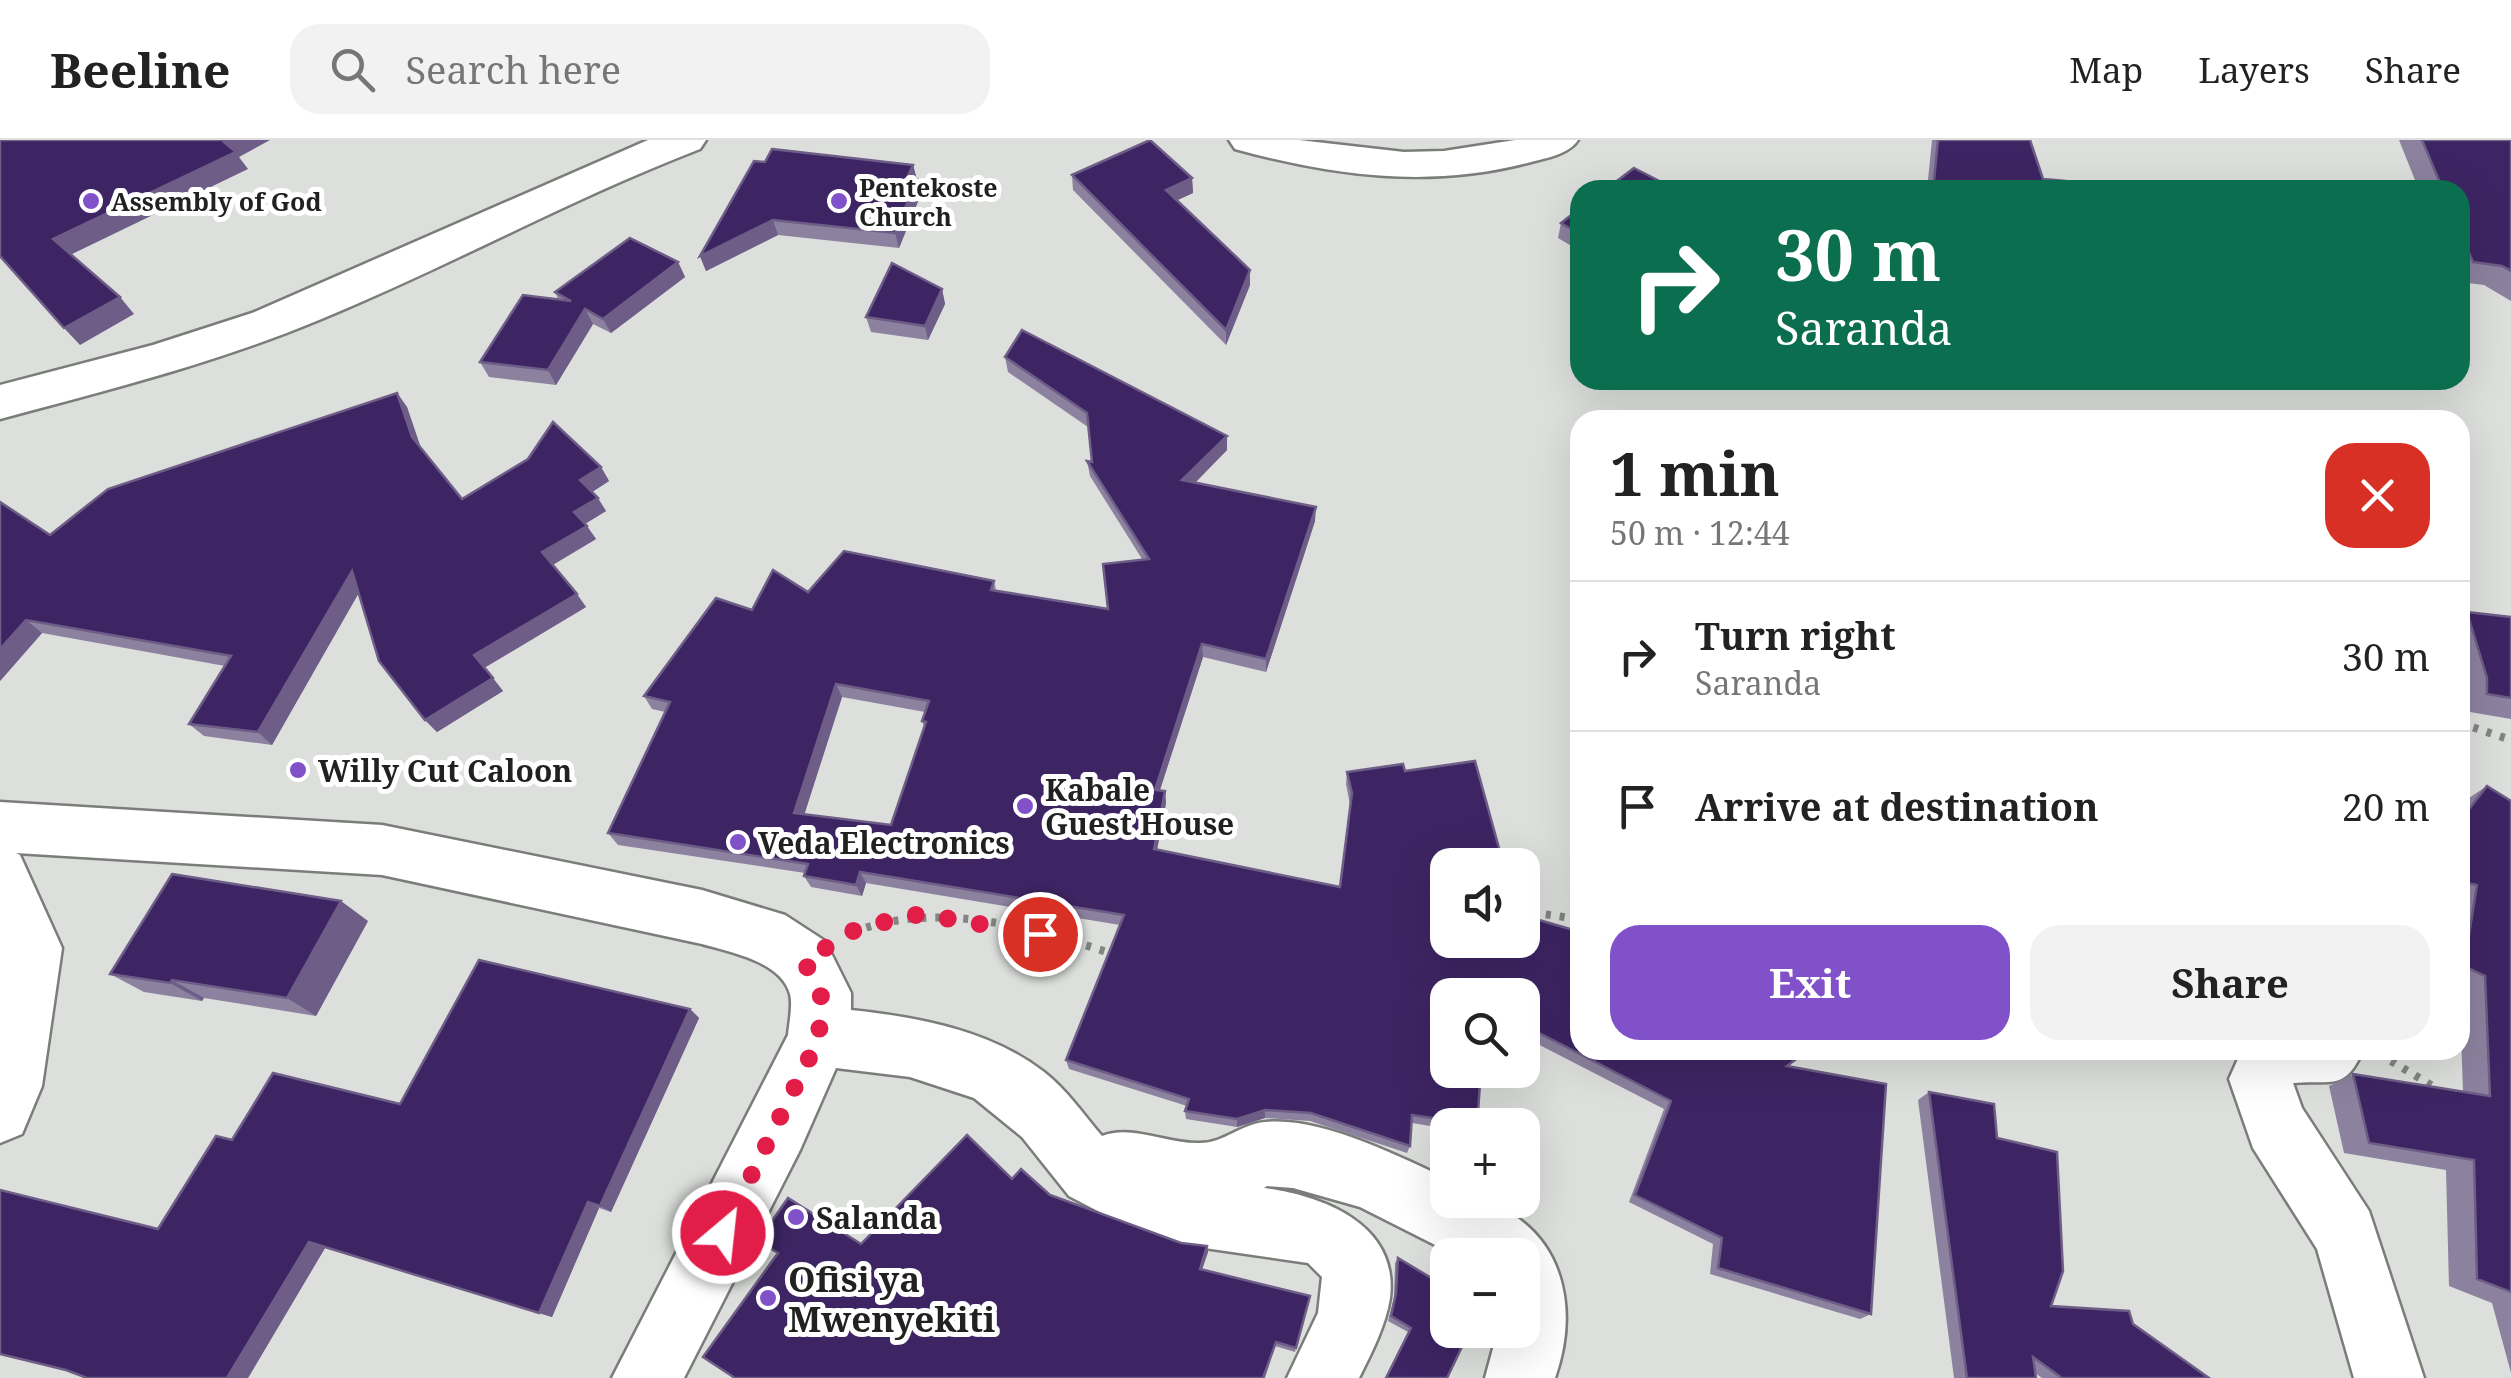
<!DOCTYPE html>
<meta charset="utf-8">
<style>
:root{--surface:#fff;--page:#f2f2f2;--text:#222;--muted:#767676;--line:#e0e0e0;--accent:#8151ca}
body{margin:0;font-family:"Noto Serif",serif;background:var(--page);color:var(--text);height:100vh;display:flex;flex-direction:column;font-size:38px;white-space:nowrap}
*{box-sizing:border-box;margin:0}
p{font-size:32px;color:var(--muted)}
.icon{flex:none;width:55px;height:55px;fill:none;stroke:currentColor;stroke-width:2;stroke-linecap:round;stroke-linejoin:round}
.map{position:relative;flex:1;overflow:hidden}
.side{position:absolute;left:1570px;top:270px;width:900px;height:650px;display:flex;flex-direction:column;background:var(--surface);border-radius:30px;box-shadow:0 10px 40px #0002}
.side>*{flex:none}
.hud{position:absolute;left:1570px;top:40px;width:900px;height:210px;border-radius:30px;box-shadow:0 10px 40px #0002;background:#0b6e4f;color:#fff;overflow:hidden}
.controls{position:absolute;left:1430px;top:708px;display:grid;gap:20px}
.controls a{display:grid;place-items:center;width:110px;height:110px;border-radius:20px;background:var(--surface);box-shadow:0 10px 40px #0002;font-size:50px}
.pin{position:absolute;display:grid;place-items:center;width:85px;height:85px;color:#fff;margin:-42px;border:5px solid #fff;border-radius:50%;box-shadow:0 2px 10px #0007}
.me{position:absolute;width:110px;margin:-55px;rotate:28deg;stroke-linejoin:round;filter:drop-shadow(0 0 8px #0008)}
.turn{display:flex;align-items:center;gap:35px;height:210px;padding:0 40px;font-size:45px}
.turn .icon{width:130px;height:130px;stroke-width:2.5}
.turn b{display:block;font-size:70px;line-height:85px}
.round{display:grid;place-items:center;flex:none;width:105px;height:105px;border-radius:30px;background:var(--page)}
.overview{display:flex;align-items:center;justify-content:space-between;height:170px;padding:0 40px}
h1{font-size:60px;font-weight:700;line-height:75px}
.button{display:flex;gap:20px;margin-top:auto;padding:20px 40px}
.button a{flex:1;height:115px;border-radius:30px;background:var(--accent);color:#fff;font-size:40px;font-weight:700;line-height:115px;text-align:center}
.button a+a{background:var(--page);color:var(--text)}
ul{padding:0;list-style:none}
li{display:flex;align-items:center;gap:30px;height:150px;padding:0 40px;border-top:2px solid var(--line)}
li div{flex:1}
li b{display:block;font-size:38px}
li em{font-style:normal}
header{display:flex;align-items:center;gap:60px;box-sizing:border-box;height:140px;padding:0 50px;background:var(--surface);border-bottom:2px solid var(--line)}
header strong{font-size:48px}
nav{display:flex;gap:55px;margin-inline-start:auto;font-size:35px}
.search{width:700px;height:90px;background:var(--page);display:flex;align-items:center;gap:25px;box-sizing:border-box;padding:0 35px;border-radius:30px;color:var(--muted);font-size:38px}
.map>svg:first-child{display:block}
</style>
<header>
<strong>Beeline</strong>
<div class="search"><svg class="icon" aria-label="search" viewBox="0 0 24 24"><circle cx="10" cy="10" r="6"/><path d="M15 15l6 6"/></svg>Search here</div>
<nav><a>Map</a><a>Layers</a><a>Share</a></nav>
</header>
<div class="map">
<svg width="2511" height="1238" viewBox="0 0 2511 1238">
<rect width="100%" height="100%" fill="#dcdfdb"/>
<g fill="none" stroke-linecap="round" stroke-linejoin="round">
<defs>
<g id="minor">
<path d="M648,0h58l-6,9c-130,50 -252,118 -381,171 -103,43 -211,70 -319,99v-34l153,-40 99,-32z"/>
<path d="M1229,0h70l105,12 40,-1 71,-11h63c-9,14 -31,18 -47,22 -99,27 -199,14 -296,-13z"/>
<path d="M0,662l382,23 320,65 83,25 40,26 26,52v17c66,7 139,20 193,62 23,18 39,42 58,64 29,-12 66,8 98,7 24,0 41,-19 65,-21 55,-6 133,34 183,57v21c12,0 28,-3 39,0 7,2 15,8 21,12 59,34 69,104 47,166h-70l13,-48h24v-75h-67l-95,-48 -67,-19 -26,-2 -3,2c59,8 135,36 126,110 -4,27 -19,56 -31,80h-72l31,-65 4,-36 -14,-14 -124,-18 -69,-25 -46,-24 -47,-59 -48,-39 -64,-21 -74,-9 -36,82 -116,228h-72l176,-343c1,-12 5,-29 2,-41 -9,-33 -61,-42 -88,-50l-320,-69 -366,-22 4,2 42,93 -20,138 -20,48 -22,9z"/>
<path d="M2242,910h121c-18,43 -33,29 -70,33l9,25 67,103 55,167h-70l-37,-129 -64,-101 -24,-69z"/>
</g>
</defs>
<use href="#minor" stroke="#7a7d79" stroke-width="5"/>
<g stroke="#838582" stroke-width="8" stroke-dasharray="5 9" stroke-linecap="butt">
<polyline points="2460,583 2511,600"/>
<polyline points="1522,781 1530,772 1577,779 1580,775"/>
<path d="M853,792c85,-32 177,-5 260,22"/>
<polyline points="2391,921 2441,951"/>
</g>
<use href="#minor" fill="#fff" fill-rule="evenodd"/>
</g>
<g fill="#8c829f" fill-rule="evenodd">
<polygon points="1932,0 2030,0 2043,39 2067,50 1927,50"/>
<polygon points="2399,0 2511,0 2511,161 2484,145 2460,142 2460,50 2419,50"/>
<polygon points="765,22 913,25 921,54 899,108 778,95 706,131 700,116"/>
<polygon points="1072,35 1192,38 1193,53 1177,60 1250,130 1250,145 1226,205 1073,50"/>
<polygon points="1580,68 1580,111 1558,98 1561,83"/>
<polygon points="678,122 685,137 611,193 593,184 556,245 489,237 480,222 558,159 555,152"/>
<polygon points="942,149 945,164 928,200 871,192 866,177"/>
<path d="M1005,217l222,93 -32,33 120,38 -49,151 -63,-15 -43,133 5,1 1,12 -9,47 183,37 10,-82 -4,-21 1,-12 101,168 341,126 82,248 -11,5 -150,-45 3,-30 -84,-42 35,-93 -142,-73v-41h-74l29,130h-29v4l-36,-6 -2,23 -3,7 -97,-32 -45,-3 -28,9 -51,-8 -1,-8 2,-5 -118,-37 -3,-9 54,-135 -254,-42 -4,13 -51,-9 -7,-11 1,-3 -187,-28 -10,-12 57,-121 -13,-3 -8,-13 108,-86 242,-29 2,9 112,19 34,-50 -52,-83 -3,-15 5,1 -4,-35 -80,-55zM842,557l83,15 -3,9 2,5 -33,99 -87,-11z"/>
<polygon points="397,253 407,267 421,309 462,359 601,327 609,341 592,352 606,371 585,384 596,399 552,425 586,467 484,528 503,551 437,592 425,580 358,453 272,605 204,596 189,584 225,526 42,493 0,541 50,395"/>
<polygon points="2467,472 2511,477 2511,579 2464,571 2464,555 2460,540 2460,478"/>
<polygon points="2487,646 2511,661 2511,1233 2492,1163 2449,1146 2446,1030 2344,1013 2329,946 2353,934 2463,951 2460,868 2460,666 2463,662"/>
<polygon points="368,781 316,876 204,858 202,861 144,852 110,834"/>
<polygon points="690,869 699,878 611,1072 599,1068 552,1177 325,1108 248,1238 87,1238 158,1089 400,964"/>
<polygon points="1929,952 1997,998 2051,1166 2209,1238 2042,1238 2035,1233 2036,1238 1954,1238 1918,960"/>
<polygon points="1012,1039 1050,1055 1181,1103 1207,1106 1208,1112 1202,1130 1310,1156 1295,1212 1275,1206 1265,1238 735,1238 777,1114 861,1104"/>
<polygon points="1398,1118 1447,1238 1408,1192 1388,1181 1394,1158 1395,1123"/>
</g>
<g fill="#6d5d87">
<polygon points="227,0 270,0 239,17 248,29 68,116 53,99"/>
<polygon points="913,25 917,40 907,38"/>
<polygon points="1192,38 1193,53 1167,65 1166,50"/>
<polygon points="917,39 921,54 899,108 895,93"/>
<polygon points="773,80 778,95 706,131 700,116"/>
<polygon points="678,122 685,137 611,193 603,179"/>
<polygon points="1250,130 1250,145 1226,205 1226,190"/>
<polygon points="942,149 945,164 928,200 925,186"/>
<polygon points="120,157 134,174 80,205 64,188"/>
<polygon points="585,169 593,184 556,245 548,230"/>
<polygon points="397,253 407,267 422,311 412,297"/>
<polygon points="1227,296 1227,310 1183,355 1182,340"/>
<polygon points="601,327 609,341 589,354 580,340"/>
<polygon points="598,358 606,371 583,385 574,372"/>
<polygon points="1316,367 1315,381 1266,532 1266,519"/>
<polygon points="587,386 596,399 551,426 542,412"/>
<polygon points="352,431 364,444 272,605 258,592"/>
<polygon points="577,454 586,467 484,528 474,515"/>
<polygon points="26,480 42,493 0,541 0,509"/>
<polygon points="1202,504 1203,517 1156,662 1155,650"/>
<polygon points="493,538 503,551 437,592 425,580"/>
<polygon points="836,544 842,557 801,685 794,673"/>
<polygon points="1165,651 1166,663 1155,720 1154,709"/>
<polygon points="860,732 866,743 862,756 856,745"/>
<polygon points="341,761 368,781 316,876 287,858"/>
<polygon points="172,840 204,858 202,861 170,843"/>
<polygon points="690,869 699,878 611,1072 600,1066"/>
<polygon points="1265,970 1265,978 1237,987 1237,979"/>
<polygon points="588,1062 599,1068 552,1177 539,1173"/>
<polygon points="309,1102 325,1108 248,1238 227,1238"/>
<polygon points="1207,1106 1208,1112 1200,1135 1200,1129"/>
</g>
<g fill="#3d2563" stroke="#6d5d87" stroke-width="2.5" fill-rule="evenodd">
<polygon points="0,0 227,0 224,2 236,12 53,99 120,157 64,188 0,116"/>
<polygon points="1150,0 1192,38 1166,50 1250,130 1226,190 1072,35"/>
<polygon points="1938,0 2030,0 2043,39 2065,41 2067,50 1933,50"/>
<polygon points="2422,0 2511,0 2511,131 2502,126 2473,122 2460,92 2460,50 2443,50"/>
<polygon points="772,9 913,25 907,38 917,39 895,93 773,80 700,116 754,21 765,22"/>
<polygon points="1634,28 1677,50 1605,50"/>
<polygon points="1580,68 1580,94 1561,83"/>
<polygon points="630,98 678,122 603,179 585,169 548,230 480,222 523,155 571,161 555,152"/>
<polygon points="892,123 942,149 925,186 866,177"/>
<path d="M1022,190l205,106 -45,44 134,27 -50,152 -64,-15 -47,146 10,1 -11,58 186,38 12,-94 -5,-21 56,-8 2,7 70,-10 27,98 10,1v5h-64v75h74v-25l58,17v118h228l-21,16 99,18 -15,230 -153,-46 4,-30 -87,-43 36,-94 -149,-77v-29h-74v75h33l-4,55 -65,-10 -2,31 -99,-33 -46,-3 -28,9 -52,-8 4,-12 -123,-39 58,-145 -264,-43 -4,13 -52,-9 4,-12 -200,-31 62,-131 -26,-6 72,-98 36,12 21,-40 35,22 36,-41 150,30 -3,9 117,19 -5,-45 46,-5 -62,-98 5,1 -5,-49 -82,-56zM836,544l93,17 -7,20 4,1 -35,103 -97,-12z"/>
<polygon points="397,253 412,297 462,359 528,319 553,282 601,327 580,340 598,358 574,372 587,386 542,412 577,454 474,515 493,538 425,580 379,521 352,431 258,592 189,584 231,516 26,480 0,509 0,362 50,395 108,349"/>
<polygon points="2467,472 2511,477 2511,558 2487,554 2487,538"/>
<polygon points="2487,646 2511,661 2511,1152 2477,1139 2474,1020 2369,1003 2353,934 2490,956 2485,836 2464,826 2477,745 2460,742 2460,681"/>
<polygon points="172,734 341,761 287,858 172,840 170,843 110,834"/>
<polygon points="479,820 690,869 600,1066 588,1062 539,1173 309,1102 227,1238 87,1238 66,1230 0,1214 0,1050 158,1089 216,996 232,1000 273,933 400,964"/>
<polygon points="1929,952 1994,964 1997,998 2057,1012 2063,1131 2051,1166 2129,1171 2133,1184 2209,1238 2062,1238 2033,1217 2036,1238 1967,1238"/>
<polygon points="967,995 1012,1039 1021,1029 1050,1055 1181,1103 1207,1106 1200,1129 1310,1156 1296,1208 1276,1202 1263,1238 735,1238 703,1217 778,1113 758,1101 788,1058 861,1104"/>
<polygon points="1398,1118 1448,1148 1448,1190 1470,1190 1447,1238 1386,1238 1411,1188 1391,1176 1396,1153"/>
</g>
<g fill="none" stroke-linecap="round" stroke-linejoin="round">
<polyline stroke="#e11d48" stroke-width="18" stroke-dasharray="0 32.4" points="723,1093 819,898 821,853 804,821 858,788 920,774 1040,794"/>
</g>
<g fill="#8151ca" stroke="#fff" stroke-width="4">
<circle cx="91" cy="61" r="10"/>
<circle cx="839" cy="61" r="10"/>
<circle cx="298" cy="630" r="10"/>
<circle cx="1025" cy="666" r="10"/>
<circle cx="738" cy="702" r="10"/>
<circle cx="796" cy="1077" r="10"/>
<circle cx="768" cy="1158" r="10"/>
</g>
<g text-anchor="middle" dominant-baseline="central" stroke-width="10" stroke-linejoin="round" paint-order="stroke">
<g font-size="25" font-weight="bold" fill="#212220" stroke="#fff" text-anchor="start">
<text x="859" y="47">Pentekoste<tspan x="859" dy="29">Church</tspan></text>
<text x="111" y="61">Assembly of God</text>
</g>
<g font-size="30" font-weight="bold" fill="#212220" stroke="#fff" text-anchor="start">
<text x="318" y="630">Willy Cut Caloon</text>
<text x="1045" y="649">Kabale<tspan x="1045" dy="34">Guest House</tspan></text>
<text x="758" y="702">Veda Electronics</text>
<text x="816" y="1077">Salanda</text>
</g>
<g font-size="35" font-weight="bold" fill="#212220" stroke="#fff" text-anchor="start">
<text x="788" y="1138">Ofisi ya<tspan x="788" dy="40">Mwenyekiti</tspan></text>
</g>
</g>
</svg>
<div class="controls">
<a><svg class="icon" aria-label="sound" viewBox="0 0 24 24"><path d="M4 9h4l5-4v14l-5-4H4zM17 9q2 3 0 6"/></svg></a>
<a><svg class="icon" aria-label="search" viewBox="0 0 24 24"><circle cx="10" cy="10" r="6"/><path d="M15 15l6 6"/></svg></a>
<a>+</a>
<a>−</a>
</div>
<div class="pin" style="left:1040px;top:794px;background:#d93025"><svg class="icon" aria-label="arrive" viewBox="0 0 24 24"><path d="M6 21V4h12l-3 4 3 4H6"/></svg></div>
<svg class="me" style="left:723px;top:1093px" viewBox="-20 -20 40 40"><circle r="17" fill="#e11d48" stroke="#fff" stroke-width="3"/><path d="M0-11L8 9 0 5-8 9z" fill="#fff"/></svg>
<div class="hud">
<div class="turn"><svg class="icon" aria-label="right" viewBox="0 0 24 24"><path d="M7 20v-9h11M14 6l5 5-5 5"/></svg><div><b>30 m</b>Saranda</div></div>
</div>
<section class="side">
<div class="overview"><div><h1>1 min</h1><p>50 m · 12:44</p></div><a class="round" style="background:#d93025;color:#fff"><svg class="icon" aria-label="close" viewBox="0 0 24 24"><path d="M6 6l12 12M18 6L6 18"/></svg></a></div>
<ul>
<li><svg class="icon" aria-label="right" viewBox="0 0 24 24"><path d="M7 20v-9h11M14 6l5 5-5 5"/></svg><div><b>Turn right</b><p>Saranda</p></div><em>30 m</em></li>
<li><svg class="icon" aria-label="arrive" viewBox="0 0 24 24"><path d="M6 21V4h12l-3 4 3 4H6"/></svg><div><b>Arrive at destination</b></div><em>20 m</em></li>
</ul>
<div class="button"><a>Exit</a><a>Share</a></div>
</section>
</div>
